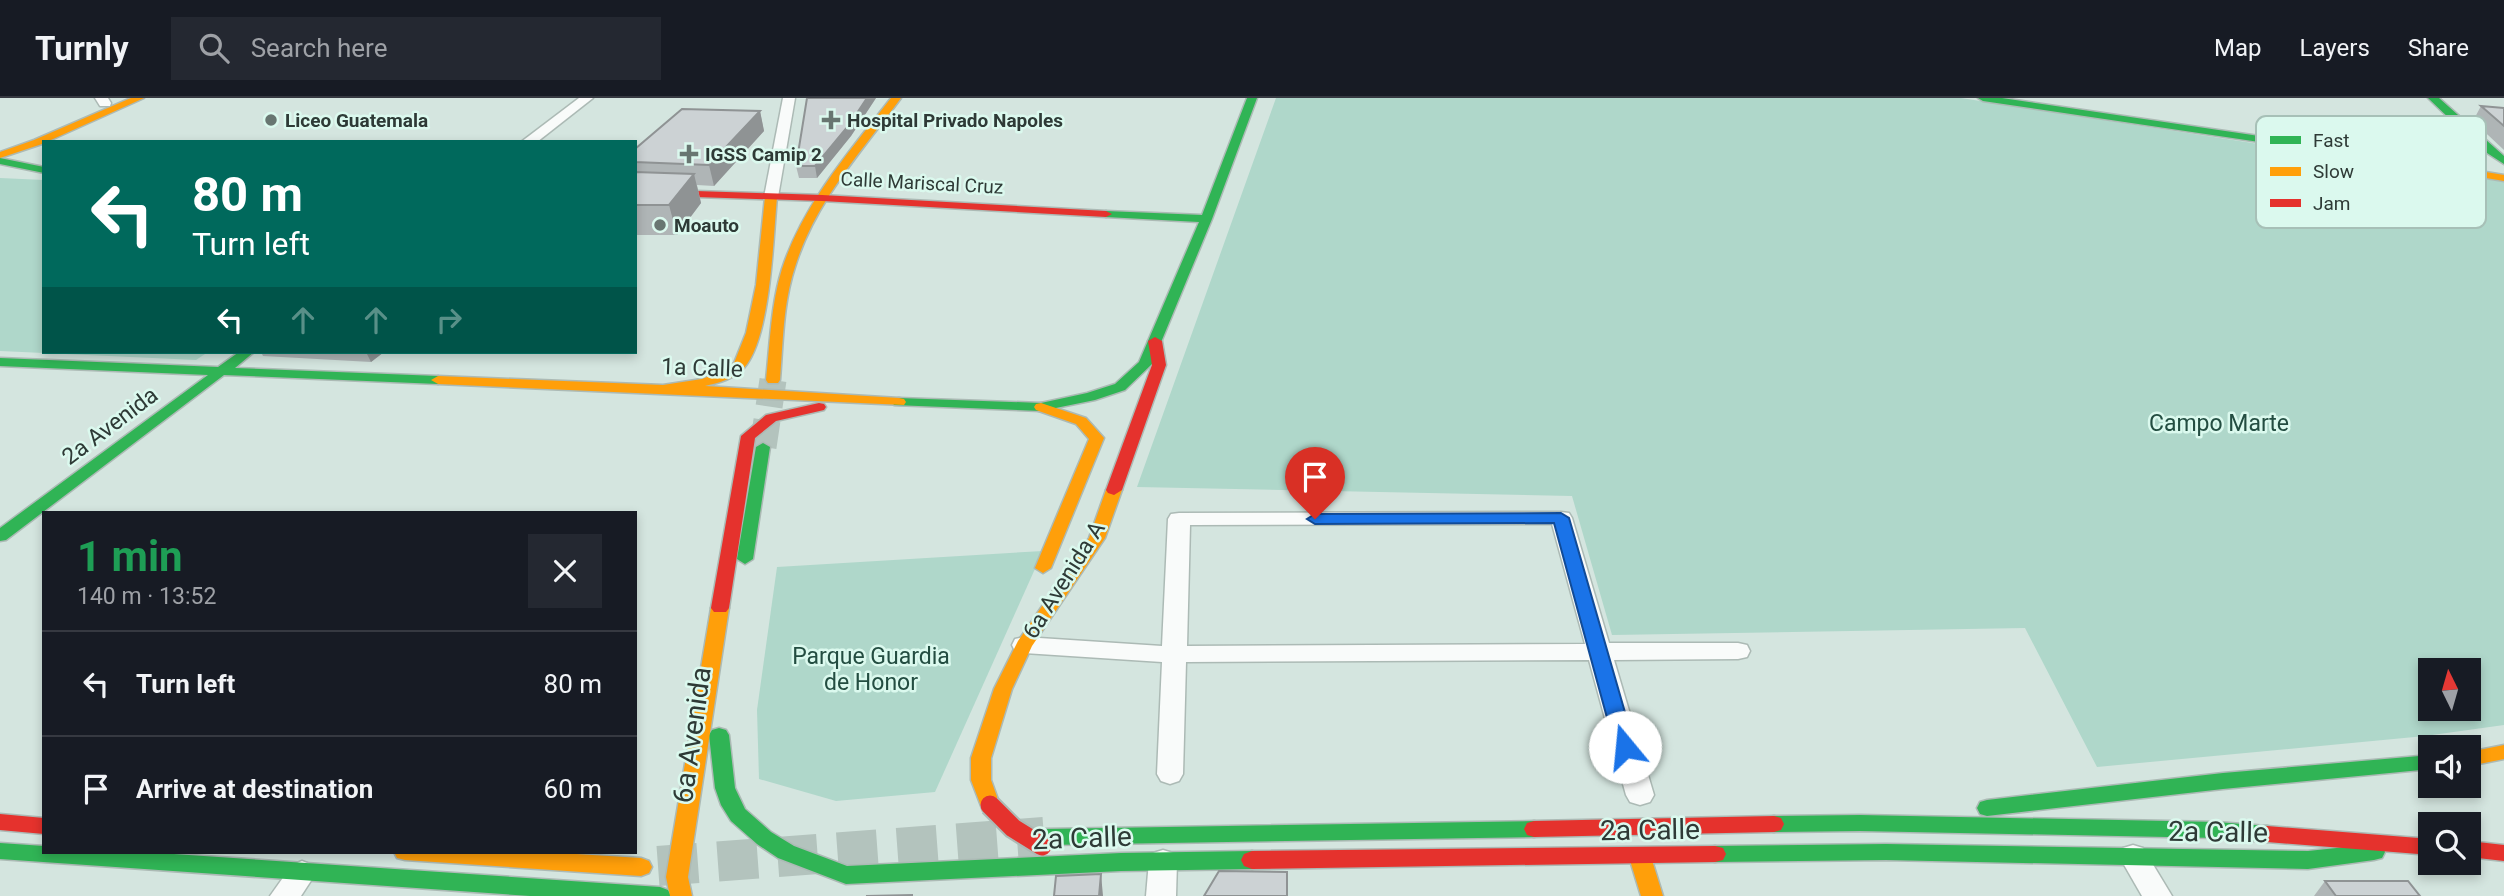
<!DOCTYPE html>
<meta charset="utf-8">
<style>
:root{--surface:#171b24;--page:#242831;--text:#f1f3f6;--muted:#9ea1a6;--line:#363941}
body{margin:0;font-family:Roboto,sans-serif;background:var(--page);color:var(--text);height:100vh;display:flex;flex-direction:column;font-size:26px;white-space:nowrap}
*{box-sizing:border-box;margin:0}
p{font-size:23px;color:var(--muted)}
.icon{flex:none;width:38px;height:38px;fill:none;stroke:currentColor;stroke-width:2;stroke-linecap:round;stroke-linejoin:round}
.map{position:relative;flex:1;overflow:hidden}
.sheet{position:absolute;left:42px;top:413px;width:595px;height:343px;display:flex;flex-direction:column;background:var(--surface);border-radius:0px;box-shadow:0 4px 10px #0003}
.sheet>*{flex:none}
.hud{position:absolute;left:42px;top:42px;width:595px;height:214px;border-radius:0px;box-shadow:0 4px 10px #0003;background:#00695c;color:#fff;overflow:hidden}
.needle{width:46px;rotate:355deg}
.tools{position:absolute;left:2418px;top:560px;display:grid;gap:14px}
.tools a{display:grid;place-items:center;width:63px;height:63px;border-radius:0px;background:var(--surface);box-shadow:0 4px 10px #0003;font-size:35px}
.pin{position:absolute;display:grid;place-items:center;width:60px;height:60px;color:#fff;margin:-72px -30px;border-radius:50% 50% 50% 0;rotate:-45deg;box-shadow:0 0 7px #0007}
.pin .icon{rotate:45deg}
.me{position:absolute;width:77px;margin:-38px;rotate:343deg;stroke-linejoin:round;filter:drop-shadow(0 0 5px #0008)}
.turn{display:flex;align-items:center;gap:24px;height:147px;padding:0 35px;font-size:32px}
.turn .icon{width:91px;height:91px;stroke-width:2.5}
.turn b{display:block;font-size:49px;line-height:60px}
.lanes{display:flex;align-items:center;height:66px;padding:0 35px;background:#0003;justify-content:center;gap:35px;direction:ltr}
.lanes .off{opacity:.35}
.round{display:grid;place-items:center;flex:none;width:74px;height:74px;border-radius:0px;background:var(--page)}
.summary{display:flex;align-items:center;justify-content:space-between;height:119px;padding:0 35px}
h1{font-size:42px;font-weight:700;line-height:52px;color:#1e9e55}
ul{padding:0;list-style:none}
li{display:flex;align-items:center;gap:21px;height:105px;padding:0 35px;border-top:2px solid var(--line)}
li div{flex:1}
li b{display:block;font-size:26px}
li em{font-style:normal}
header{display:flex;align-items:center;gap:42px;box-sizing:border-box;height:98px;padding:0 35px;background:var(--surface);border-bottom:2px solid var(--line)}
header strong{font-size:33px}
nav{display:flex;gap:38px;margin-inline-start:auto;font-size:24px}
.search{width:490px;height:63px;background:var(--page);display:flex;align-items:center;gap:18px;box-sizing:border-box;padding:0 24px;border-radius:0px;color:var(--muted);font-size:26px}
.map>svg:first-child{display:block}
</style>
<header>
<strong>Turnly</strong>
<div class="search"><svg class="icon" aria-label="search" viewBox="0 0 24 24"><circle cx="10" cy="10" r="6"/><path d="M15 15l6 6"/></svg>Search here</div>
<nav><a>Map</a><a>Layers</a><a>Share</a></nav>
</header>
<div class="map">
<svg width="2504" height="798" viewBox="0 0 2504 798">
<rect width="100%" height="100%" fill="#d4e5df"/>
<g fill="#afd7ca" fill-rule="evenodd">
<path d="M1276,0h685l543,84v543l-79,11 -328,31 -72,-139 -413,7 -40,-139 -435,-9zM2431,572h38v39h-38z"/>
<polygon points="0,80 44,82 44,254 208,254 196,262 0,253"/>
<polygon points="1043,453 935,694 836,703 759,681 757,612 777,469"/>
</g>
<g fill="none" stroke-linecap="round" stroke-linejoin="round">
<polyline stroke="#b3c3bd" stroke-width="27" stroke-dasharray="27 14" stroke-linecap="butt" points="763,349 773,282"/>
<polyline stroke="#b3c3bd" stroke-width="40" stroke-dasharray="40 20" stroke-linecap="butt" points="658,768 1044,739"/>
<defs>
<g id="street">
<polygon points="95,0 108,0 111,5 110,8 100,8"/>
<polygon points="579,0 593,0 537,44 521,44"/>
<polygon points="783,0 795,0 778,99 771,103 764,99"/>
<path d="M1561,414l8,1 3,5 37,125h129l9,2 3,6 -3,6 -9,2 -124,1 40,135 -4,7 -10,3 -10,-3 -4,-7 -37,-135 -403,2 -3,112 -4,7 -9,3 -9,-3 -4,-7 5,-112 -138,-9 -9,-2 -3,-6 3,-6 9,-2 138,9 6,-127 3,-5 8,-1zM1552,426l33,120 -398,2 3,-121z"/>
<polygon points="2133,747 2143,750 2172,798 2142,798 2119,758 2123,750"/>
<polygon points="1163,752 1173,755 1177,763 1176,798 1146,798 1149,763 1153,755"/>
<polygon points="302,763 312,767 316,775 301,798 270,798 292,767"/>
</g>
<g id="fast">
<polygon points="1247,0 1257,0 1212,121 1152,266 1125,292 1095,302 1041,313 894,307 892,304 894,301 899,300 1041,305 1087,295 1115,286 1139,264 1199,124 1106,119 1100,116 1106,113 1202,117"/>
<polygon points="1978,0 2002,0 2347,51 2352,54 2347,57 1983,3"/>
<polygon points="2428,0 2439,0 2504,58 2504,66 2484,53 2446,61 2373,53 2373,49 2377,48 2446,55 2478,48"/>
<polygon points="0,60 44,69 44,75 0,66"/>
<polygon points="239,254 254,254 235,270 438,278 445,282 438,286 224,277 6,442 0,443 0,430 208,277 0,268 0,260 218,269"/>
<polygon points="763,345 770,349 753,461 745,466 737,461 756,349"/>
<polygon points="719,630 726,632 729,637 735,690 745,711 771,734 794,748 847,768 1121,755 1252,753 1260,756 1263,762 1260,768 1252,771 1121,773 846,786 778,760 757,746 731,723 721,707 715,690 709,637 712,632"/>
<polygon points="2431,657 2431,671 2223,691 1987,718 1980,716 1977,710 1980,704 1987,702 2223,675"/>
<polygon points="1860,717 2217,724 2267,728 2274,730 2277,736 2274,742 2267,744 2217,740 1860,733 1774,734 1767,732 1764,726 1767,720 1774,718"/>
<polygon points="1534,723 1541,725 1544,731 1541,737 1534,739 1046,747 1039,745 1035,739 1039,733 1046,731"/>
<polygon points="0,745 44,748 44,754 144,754 660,789 668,792 671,798 530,798 0,761"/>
<polygon points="1886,746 2308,753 2374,746 2382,748 2385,754 2382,760 2374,762 2308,771 1886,762 1715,764 1707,762 1704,756 1707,750 1715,748"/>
</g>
<g id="slow">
<polygon points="131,0 144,0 42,46 0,60 0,54 34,42"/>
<path d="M891,0h10c-40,54 -86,104 -106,169 -12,36 -12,76 -15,113l-2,3h-10l-2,-3c4,-37 5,-76 16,-111 21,-65 68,-118 109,-171z"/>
<polygon points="2347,51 2504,77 2504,83 2343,56 2343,52"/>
<path d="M771,96l6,3c-4,42 -6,140 -33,171 -10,11 -26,15 -39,18l194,12 5,1 2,3 -2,3 -466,-21 -7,-4 7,-4 225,9 39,-6 16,-6 16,-10 12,-30 10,-48 9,-88z"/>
<polygon points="1041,305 1086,320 1104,340 1051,470 1043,475 1035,470 1089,341 1076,326 1036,312 1034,309 1036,306"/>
<polygon points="1114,387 1122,392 1105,440 1032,548 1012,591 991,660 991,682 1000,707 997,713 990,715 983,713 971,682 971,660 994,591 1018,543 1089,440 1106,392"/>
<polygon points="720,504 726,506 729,510 688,779 692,798 670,798 666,779 711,510 714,506"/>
<polygon points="2504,647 2504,661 2469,668 2469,654"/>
<polygon points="1640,750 1648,753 1651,759 1663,798 1641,798 1629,759 1632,753"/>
<polygon points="394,754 544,754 641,760 649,763 652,769 649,775 641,778 405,762 397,760"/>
</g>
<g id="jam">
<polygon points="635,91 822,97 1106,113 1112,116 1106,119 822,103 635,97"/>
<polygon points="1155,239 1162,243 1166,267 1122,392 1114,397 1108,395 1106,392 1152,267 1148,243"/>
<polygon points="819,305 824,306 826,309 824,312 776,323 755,340 729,510 726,514 714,514 711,510 741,338 766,317"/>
<polygon points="0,716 44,720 44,736 0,732"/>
<polygon points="1774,718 1781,720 1784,726 1781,732 1774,734 1534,739 1527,737 1524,731 1527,725 1534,723"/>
<polygon points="2267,728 2431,741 2431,757 2267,744 2260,742 2257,736 2260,730"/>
<polygon points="2469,743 2504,747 2504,763 2469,759"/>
<polygon points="1715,748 1723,750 1726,756 1723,762 1715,764 1252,771 1244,768 1241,762 1244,756 1252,753"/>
</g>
</defs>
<use href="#street" stroke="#acbab5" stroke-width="3"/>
<use href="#fast" stroke="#acbab5" stroke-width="3"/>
<use href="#slow" stroke="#acbab5" stroke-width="3"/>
<use href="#jam" stroke="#acbab5" stroke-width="3"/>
<use href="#street" fill="#f9fbfa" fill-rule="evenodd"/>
<use href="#fast" fill="#30b455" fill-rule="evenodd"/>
<use href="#slow" fill="#ff9f0a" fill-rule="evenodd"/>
<use href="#jam" fill="#e5322d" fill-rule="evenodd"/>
<defs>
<polyline id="jam-bridge" points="990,707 1013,730 1042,748"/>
</defs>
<use href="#jam-bridge" stroke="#acbab5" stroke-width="23" stroke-linecap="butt"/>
<use href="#jam-bridge" stroke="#e5322d" stroke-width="19"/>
</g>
<g fill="#afb5b6">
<polygon points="807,0 876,0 851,38 817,80 799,80 796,68"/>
<polygon points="2481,8 2504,10 2504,52 2473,23"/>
<polygon points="760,13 764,33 714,88 697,87 701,105 677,137 635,137 635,51"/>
<polygon points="261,254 384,254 371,264 263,258"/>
<polygon points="2325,783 2420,798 2314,798"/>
</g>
<g fill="#8f9394">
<polygon points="867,0 876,0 851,38 817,80 815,68"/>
<polygon points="760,13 764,33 714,88 709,67"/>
<polygon points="694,76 701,105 677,137 669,107"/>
<polygon points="366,254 384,254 371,264"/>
<polygon points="1101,776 1103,798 1099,798"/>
</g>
<g fill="#ccd2d4" stroke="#8f9394" stroke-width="2">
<polygon points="807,0 867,0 849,27 815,68 796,68"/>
<polygon points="2481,8 2504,10 2504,28"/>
<polygon points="682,11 760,13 709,67 635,64 635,51"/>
<polygon points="635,74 694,76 669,107 635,107"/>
<polygon points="1219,773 1287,774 1287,798 1204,798"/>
<polygon points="1101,776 1099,798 1054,798 1056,778"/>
<polygon points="2325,783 2408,783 2420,798 2336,798"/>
<polygon points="912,797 912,798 866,798"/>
</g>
<polygon fill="#1a73e8" stroke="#114b97" stroke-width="2" points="1561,415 1569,420 1635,649 1632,654 1625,656 1618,654 1615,649 1554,425 1315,426 1307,421 1315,416"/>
<g fill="#687671" stroke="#dbf9ee" stroke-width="2.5">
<circle cx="271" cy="22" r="7"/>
<path d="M827.5 11.5h7v7h7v7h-7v7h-7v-7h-7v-7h7z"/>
<path d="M685.5 45.5h7v7h7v7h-7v7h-7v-7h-7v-7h7z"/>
<circle cx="660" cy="127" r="7"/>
</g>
<g text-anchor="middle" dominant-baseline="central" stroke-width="5" stroke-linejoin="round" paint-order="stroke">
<g font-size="19" font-weight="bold" fill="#2e3a36" stroke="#dbf9ee" text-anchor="start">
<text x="285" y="22">Liceo Guatemala</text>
<text x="847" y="22">Hospital Privado Napoles</text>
<text x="705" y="56">IGSS Camip 2</text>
<text x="674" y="127">Moauto</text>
</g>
<g font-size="19" fill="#2e3a36" stroke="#dbf9ee">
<text transform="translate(922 85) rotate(3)">Calle Mariscal Cruz</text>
</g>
<g font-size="23" fill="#2e3a36" stroke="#dbf9ee">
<text transform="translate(702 270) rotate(2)">1a Calle</text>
<text transform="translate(110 328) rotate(-37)">2a Avenida</text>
<text transform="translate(1064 482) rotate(-58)">6a Avenida A</text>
</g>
<g font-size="23" fill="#234d41" stroke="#dbf9ee">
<text x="2219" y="325">Campo Marte</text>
<text x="871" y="558">Parque Guardia<tspan x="871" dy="26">de Honor</tspan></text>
</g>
<g font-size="28" fill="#2e3a36" stroke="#dbf9ee">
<text transform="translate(692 637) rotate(-82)">6a Avenida</text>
<text transform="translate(1650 732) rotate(-1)">2a Calle</text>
<text transform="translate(2218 734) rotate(1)">2a Calle</text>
<text transform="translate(1082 740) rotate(-2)">2a Calle</text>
</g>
</g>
<rect x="2256" y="18" width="230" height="112" rx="10" fill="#dbf9ee" stroke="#a7c0b7" stroke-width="2"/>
<rect x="2270" y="38" width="31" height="8" fill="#30b455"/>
<rect x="2270" y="69" width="31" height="9" fill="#ff9f0a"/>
<rect x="2270" y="101" width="31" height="8" fill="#e5322d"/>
<g font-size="19" fill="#2e3a36">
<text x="2313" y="49">Fast</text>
<text x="2313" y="80">Slow</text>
<text x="2313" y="112">Jam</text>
</g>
</svg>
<div class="tools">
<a><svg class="needle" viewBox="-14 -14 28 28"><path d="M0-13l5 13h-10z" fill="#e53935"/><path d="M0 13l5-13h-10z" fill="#9ea1a6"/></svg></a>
<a><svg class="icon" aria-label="sound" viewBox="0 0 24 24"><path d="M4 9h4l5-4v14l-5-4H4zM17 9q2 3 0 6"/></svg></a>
<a><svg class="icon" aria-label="search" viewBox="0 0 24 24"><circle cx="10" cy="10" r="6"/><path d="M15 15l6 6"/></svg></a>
</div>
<div class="pin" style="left:1315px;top:421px;background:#d93025"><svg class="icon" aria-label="arrive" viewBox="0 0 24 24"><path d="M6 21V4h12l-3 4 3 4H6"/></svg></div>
<svg class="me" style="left:1625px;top:649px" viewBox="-20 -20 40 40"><circle r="19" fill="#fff"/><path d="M0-13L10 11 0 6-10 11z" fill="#1a73e8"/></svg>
<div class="hud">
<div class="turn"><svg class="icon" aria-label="left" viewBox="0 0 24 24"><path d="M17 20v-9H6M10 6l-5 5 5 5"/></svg><div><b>80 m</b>Turn left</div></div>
<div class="lanes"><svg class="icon" aria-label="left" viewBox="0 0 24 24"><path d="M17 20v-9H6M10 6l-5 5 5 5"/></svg><svg class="icon off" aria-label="ahead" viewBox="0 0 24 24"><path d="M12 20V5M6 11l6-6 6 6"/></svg><svg class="icon off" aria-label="ahead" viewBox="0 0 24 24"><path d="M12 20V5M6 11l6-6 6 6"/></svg><svg class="icon off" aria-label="right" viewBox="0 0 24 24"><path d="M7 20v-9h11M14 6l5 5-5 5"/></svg></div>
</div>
<section class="sheet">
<div class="summary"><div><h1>1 min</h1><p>140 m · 13:52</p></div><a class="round"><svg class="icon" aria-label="close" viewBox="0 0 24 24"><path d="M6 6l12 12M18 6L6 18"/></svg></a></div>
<ul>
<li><svg class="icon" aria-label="left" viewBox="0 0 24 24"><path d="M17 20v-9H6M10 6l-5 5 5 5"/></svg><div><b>Turn left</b></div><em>80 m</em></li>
<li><svg class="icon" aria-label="arrive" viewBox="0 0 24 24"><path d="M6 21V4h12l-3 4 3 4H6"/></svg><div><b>Arrive at destination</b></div><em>60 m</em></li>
</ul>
</section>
</div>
